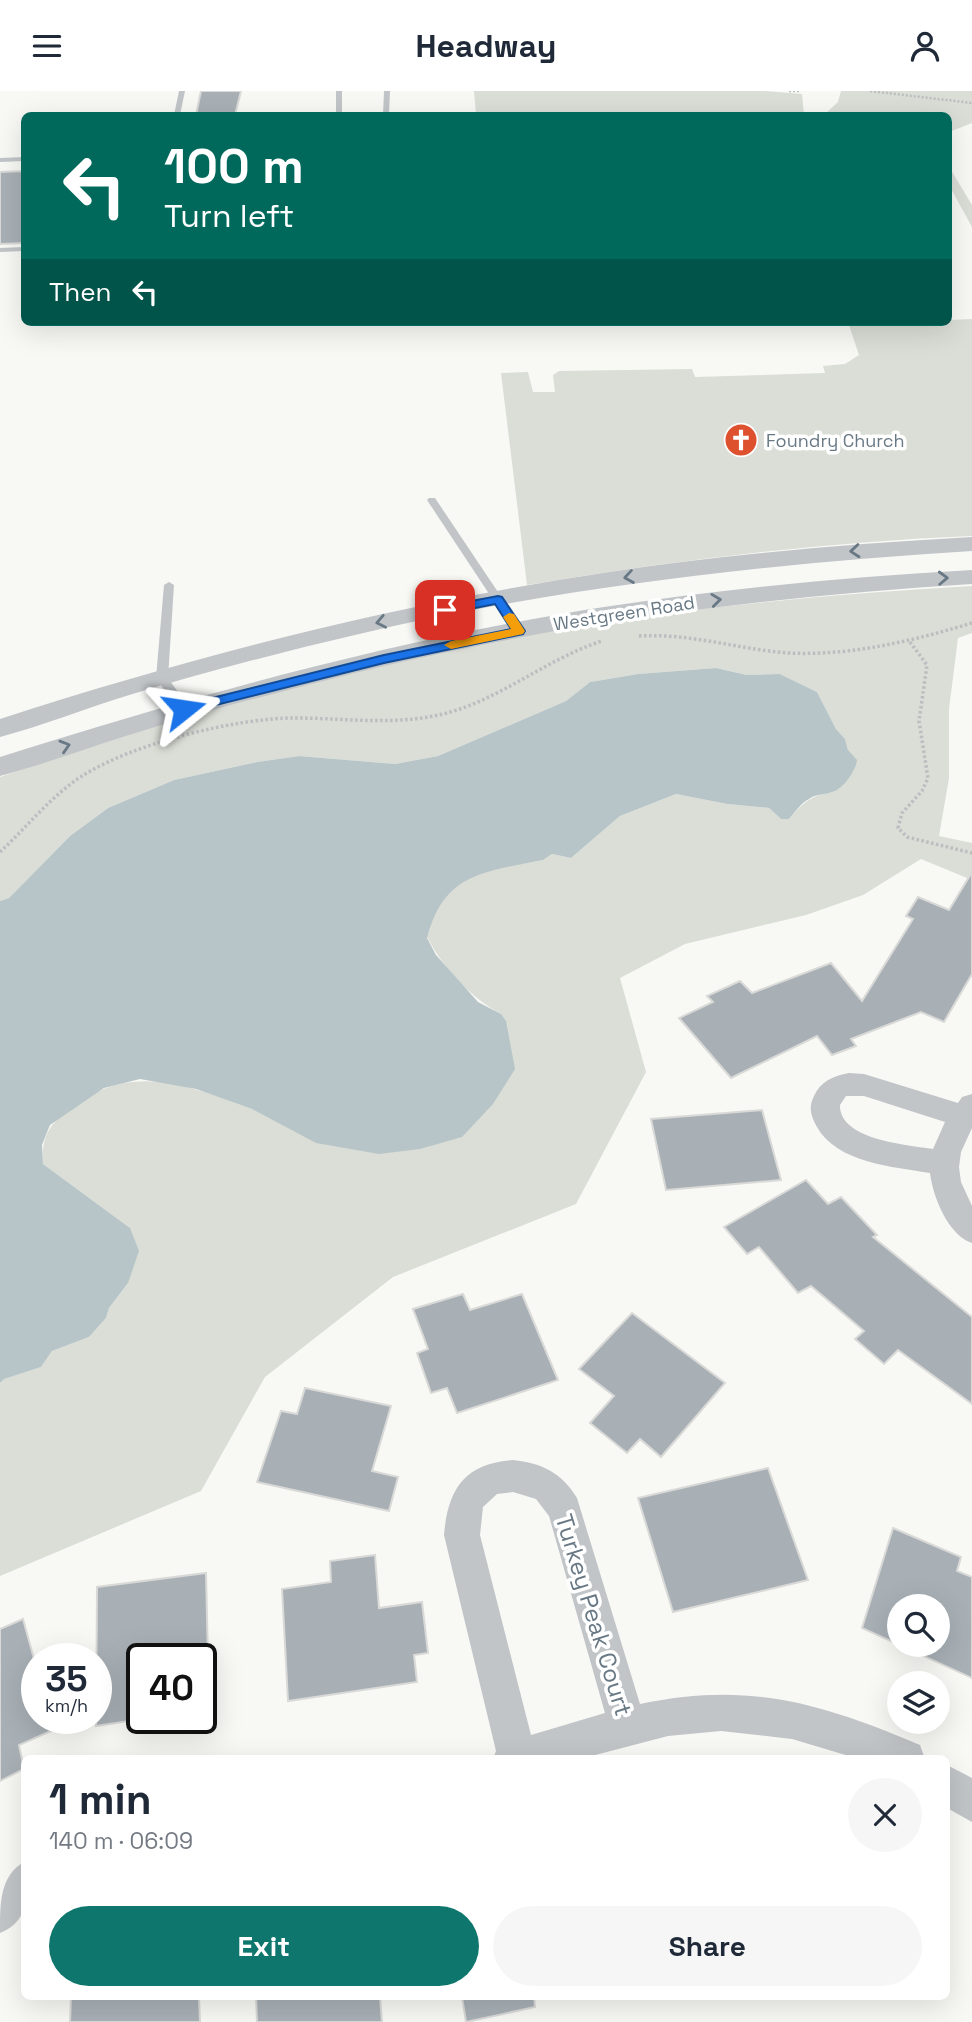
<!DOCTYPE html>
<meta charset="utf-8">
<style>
:root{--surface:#fff;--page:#f6f6f7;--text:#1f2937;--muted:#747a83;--accent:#0f766e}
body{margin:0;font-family:"Space Grotesk",sans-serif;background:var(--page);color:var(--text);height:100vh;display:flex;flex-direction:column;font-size:26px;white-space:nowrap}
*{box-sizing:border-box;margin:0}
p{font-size:23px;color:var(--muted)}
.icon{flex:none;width:38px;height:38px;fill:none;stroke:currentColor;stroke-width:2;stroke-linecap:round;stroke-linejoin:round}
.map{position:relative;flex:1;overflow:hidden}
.side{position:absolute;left:21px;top:1664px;width:929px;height:245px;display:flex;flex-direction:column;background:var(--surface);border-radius:10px;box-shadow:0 7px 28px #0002}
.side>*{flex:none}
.top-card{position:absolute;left:21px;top:21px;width:931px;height:214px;border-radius:10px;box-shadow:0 7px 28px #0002;background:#00695c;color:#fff;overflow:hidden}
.controls{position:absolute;left:887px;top:1503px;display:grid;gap:14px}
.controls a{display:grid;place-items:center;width:63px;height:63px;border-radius:50%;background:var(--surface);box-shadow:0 7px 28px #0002;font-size:35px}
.speed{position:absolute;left:21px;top:1552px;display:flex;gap:14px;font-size:35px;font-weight:700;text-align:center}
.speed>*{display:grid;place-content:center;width:91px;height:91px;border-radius:50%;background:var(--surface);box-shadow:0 7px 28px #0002;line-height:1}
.speed small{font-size:18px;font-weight:400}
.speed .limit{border:4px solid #111;border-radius:10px;background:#fff;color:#111}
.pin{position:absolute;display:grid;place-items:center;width:60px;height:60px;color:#fff;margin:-30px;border-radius:14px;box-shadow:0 4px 10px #0006}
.me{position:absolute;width:77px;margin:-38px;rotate:75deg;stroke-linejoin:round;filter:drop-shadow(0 0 5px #0008)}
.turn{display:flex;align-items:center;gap:24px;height:147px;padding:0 28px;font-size:32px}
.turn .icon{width:91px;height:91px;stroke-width:2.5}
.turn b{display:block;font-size:49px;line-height:60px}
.then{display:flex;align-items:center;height:66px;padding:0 28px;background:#0003;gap:14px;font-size:26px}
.round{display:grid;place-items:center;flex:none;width:74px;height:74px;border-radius:37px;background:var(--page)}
.head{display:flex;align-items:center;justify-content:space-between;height:119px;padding:0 28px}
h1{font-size:42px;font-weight:600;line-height:52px}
.cta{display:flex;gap:14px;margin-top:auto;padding:14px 28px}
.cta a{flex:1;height:80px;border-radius:42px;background:var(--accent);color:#fff;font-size:28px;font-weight:600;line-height:80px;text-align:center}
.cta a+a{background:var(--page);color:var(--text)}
header{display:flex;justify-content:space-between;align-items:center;height:91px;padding:0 28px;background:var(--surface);font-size:32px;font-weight:600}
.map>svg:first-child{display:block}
</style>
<header><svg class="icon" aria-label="menu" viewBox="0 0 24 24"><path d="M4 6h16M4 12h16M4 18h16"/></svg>Headway<svg class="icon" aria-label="person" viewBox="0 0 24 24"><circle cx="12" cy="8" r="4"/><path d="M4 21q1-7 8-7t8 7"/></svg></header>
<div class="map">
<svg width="972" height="1931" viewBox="0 0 972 1931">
<rect width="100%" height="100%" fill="#f8f8f5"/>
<g fill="#daded6">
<polygon points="474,0 765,0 802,3 804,24 476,24"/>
<polygon points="841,0 972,0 972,32 949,41 948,24 824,24 838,11"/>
<polygon points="948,74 972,114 972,136 949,94"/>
<path d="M972,228v217c-149,6 -297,24 -445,49l-26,-212 27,-1 5,20h22l-2,-17 6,-4 133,-2 3,8 130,-4 -2,-7 22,-2 14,-9 -11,-33h100l1,-2z"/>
<path d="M972,495v47l-14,5 -9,71v69l-10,58 33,7v37l-51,-21 -58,36 -57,20 -121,29 -65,34 26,94 -70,132 -183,73 -128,100 -64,114 -201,85v-193l3,-4 38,-12 11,-16 37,-14 17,-19 3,-10 19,-25 2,-55 -87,-64c-2,-27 7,-43 31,-57 10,-6 21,-15 32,-19 49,-18 99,4 146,21l249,-95c-31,-17 -57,-45 -74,-77 4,-13 8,-30 17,-41 22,-26 68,-30 99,-36l9,-6 19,4 49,-42 56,-22 51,10 42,4 12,11h8c14,-16 23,-25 45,-27l14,-42 -3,-11 -9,-10 -19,-37 -37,-18 -33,1 -31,-7 -78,6 -48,8 -24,19 -128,55 -43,8 -96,-8 -42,6 -83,18 -66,28 -38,28 -61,62 -9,3v-124c180,-62 364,-113 552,-146 139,-24 279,-37 420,-45z"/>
</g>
<path fill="#b8c5c8" d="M716,577l31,7 33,-1 37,18 19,37 9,10 3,11 9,10c-1,10 -12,26 -22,31 -8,4 -18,2 -26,8 -8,4 -14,13 -20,20h-8l-12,-11 -42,-4 -51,-10 -56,22 -49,42 -19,-4 -9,6c-58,12 -99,12 -116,78l9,17 42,47 23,12 5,7 9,48 -22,35 -31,33 -42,12 -41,5 -63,-11 -64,-34 -56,-20 -56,-10 -36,9 -54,37 -8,20 1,19 87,64 9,23 -11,32 -19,25 -3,10 -17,19 -37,14 -11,16 -37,12 -4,4v-482l9,-3 61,-62 38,-28 66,-28 83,-18 42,-6 96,8 43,-8 128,-55 24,-19 48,-8z"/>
<g fill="#a8b0b6" stroke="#d9d9d7" stroke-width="2" fill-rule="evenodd">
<polygon points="201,0 241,0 235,24 196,24"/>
<polygon points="24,80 24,152 0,153 0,81"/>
<polygon points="972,781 972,883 944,931 921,921 851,948 856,955 832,964 817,945 731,987 679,927 713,911 707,905 740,890 752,902 831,872 862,910 913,828 906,825 918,806 949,819"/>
<polygon points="762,1019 781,1089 666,1099 651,1028"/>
<polygon points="806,1089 828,1113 841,1106 877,1144 873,1146 972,1226 972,1313 898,1259 884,1273 855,1248 864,1240 811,1195 798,1202 759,1156 747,1163 724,1136"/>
<polygon points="463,1203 470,1219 522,1203 558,1289 457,1322 447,1297 431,1302 417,1262 428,1258 413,1218"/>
<polygon points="632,1222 725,1292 661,1366 640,1348 627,1362 590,1332 614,1305 579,1278"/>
<polygon points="305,1297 391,1315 372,1380 398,1386 389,1420 257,1391 281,1320 297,1323"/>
<polygon points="768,1377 808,1489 673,1521 638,1407"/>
<path d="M893,1437l68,29 -4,14 15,6v101l-110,-50zM900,1516h38v38h-38z"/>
<polygon points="375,1464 379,1517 422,1511 428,1562 414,1564 417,1591 288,1610 282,1498 331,1491 330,1470"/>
<polygon points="206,1482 208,1568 142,1568 142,1628 96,1635 97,1496"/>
<polygon points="23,1528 37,1579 37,1628 78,1628 19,1654 24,1678 0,1690 0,1538"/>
<polygon points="71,1906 199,1906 200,1931 70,1931"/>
<polygon points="256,1906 380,1906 382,1931 257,1931"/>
<polygon points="462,1906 534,1906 535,1916 466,1931"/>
</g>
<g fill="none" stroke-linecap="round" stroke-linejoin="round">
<g stroke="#bbbec0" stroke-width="2.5" stroke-dasharray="2 2" stroke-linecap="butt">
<polyline points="789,0 799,0"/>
<polyline points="870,0 972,12"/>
</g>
<g stroke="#bbbec0" stroke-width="3.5" stroke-dasharray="2.5 2.5" stroke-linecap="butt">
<path d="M639,545c51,-3 98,13 149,17 63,3 124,-12 184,-30"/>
<polyline points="910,551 927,574 919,630 928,687 922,700 902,722 898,737 907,746 972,762"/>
<path d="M0,761c27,-25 51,-56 82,-76 50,-32 153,-58 213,-58 49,0 100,8 148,-4 57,-14 103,-55 159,-73"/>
</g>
<g fill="#c1c5c8" fill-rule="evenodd">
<polygon points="179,0 185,0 180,24 174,24"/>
<rect x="336" y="0" width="6" height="24"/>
<polygon points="384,0 390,0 389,24 383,24"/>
<polygon points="24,66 24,70 0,71 0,67"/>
<polygon points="24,156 24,160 0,161 0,157"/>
<polygon points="429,407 435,407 524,540 523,542 515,542 427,409"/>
<polygon points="169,491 174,494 168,587 190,618 184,622 180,621 156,587 164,494"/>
</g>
<g fill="#c1c5c8" fill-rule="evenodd">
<path d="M849,982l15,1 94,29 4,-6 10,-3v34l-11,24 -2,15 2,15 11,24v37c-24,-8 -39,-46 -42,-70 -36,-6 -93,-10 -113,-46 -6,-11 -9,-19 -3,-31 7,-15 19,-20 35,-23zM846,1005h18l81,26 -12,27c-25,-4 -94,-9 -93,-44z"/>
<path d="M513,1369c29,3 49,13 64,38l63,206c108,-23 181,-1 280,41l5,14h-66l-67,-20 -71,-8 -53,5 -88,23h-87l3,-8 -52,-216c4,-46 20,-71 69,-75zM513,1401l23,7 13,17 56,197 -74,22 -51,-200 3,-28 14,-13z"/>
<polygon points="947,1674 972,1687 972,1731 947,1717"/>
<path d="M24,1771c3,30 8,58 -24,71 0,-31 0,-57 24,-71z"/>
</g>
<g fill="#c1c5c8" fill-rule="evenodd">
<path d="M972,446v14c-207,13 -414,36 -617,84 -77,18 -154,38 -229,61 -42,13 -84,30 -126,41v-18c197,-64 397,-115 603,-146 122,-19 245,-29 369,-36z"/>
<path d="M972,479v14c-208,13 -414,39 -617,89 -77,19 -153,39 -229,63 -42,13 -84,29 -126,40v-19c198,-63 399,-118 604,-150 123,-19 245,-30 368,-37z"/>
</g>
</g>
<defs><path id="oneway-chevron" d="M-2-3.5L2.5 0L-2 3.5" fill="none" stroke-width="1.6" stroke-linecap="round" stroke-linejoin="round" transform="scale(1.75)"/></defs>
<g stroke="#687985">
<use href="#oneway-chevron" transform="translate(855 460) rotate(175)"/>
<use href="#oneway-chevron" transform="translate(629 486) rotate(171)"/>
<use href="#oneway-chevron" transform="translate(943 487) rotate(-2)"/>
<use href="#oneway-chevron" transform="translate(716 509) rotate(-7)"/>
<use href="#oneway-chevron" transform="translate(381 531) rotate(169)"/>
<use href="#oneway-chevron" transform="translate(65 655) rotate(-17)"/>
</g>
<polygon fill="#1a73e8" stroke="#114b97" stroke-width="2" points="498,505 502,506 525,540 523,543 384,572 184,622 178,618 184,614 384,564 511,538 495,513 445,523 439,519 445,515"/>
<polygon fill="#f59e0b" points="509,522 514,523 525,540 523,543 451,558 444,554 451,550 511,538 503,526"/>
<defs>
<symbol id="church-disc" viewBox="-11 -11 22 22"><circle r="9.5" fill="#de512f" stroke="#fff"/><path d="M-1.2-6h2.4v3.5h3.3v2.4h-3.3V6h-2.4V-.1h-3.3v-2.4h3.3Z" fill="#fff"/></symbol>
</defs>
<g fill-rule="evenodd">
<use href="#church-disc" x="722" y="330" width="38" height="38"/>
</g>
<g text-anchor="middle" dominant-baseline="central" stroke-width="7" stroke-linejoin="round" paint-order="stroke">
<g font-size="18" fill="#687985" stroke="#fff" text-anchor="start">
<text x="766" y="349">Foundry Church</text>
</g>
<g font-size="18" fill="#687985" stroke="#fff">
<text transform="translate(624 522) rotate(-9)">Westgreen Road</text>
</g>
<g font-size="24" fill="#687985" stroke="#fff">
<text transform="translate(594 1524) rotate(73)">Turkey Peak Court</text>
</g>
</g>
</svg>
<div class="controls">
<a><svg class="icon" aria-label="search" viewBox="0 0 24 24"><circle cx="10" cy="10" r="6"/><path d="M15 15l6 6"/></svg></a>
<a><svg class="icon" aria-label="layers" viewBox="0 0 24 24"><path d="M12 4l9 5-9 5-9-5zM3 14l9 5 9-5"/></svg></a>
</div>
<div class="speed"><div>35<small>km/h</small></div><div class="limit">40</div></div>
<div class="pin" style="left:445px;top:519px;background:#d93025"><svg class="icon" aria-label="arrive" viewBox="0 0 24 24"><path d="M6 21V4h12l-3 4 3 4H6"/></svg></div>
<svg class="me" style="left:184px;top:618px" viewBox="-20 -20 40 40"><path d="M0-17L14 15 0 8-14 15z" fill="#1a73e8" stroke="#fff" stroke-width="4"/></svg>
<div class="top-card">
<div class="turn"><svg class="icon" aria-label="left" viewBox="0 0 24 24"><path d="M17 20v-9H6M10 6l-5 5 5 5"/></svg><div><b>100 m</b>Turn left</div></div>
<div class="then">Then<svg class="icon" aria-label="left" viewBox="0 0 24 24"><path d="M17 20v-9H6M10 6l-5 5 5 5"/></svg></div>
</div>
<section class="side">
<div class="head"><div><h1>1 min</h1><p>140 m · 06:09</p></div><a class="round"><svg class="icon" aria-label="close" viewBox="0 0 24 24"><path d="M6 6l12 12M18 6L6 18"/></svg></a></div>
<div class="cta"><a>Exit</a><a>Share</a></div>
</section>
</div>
